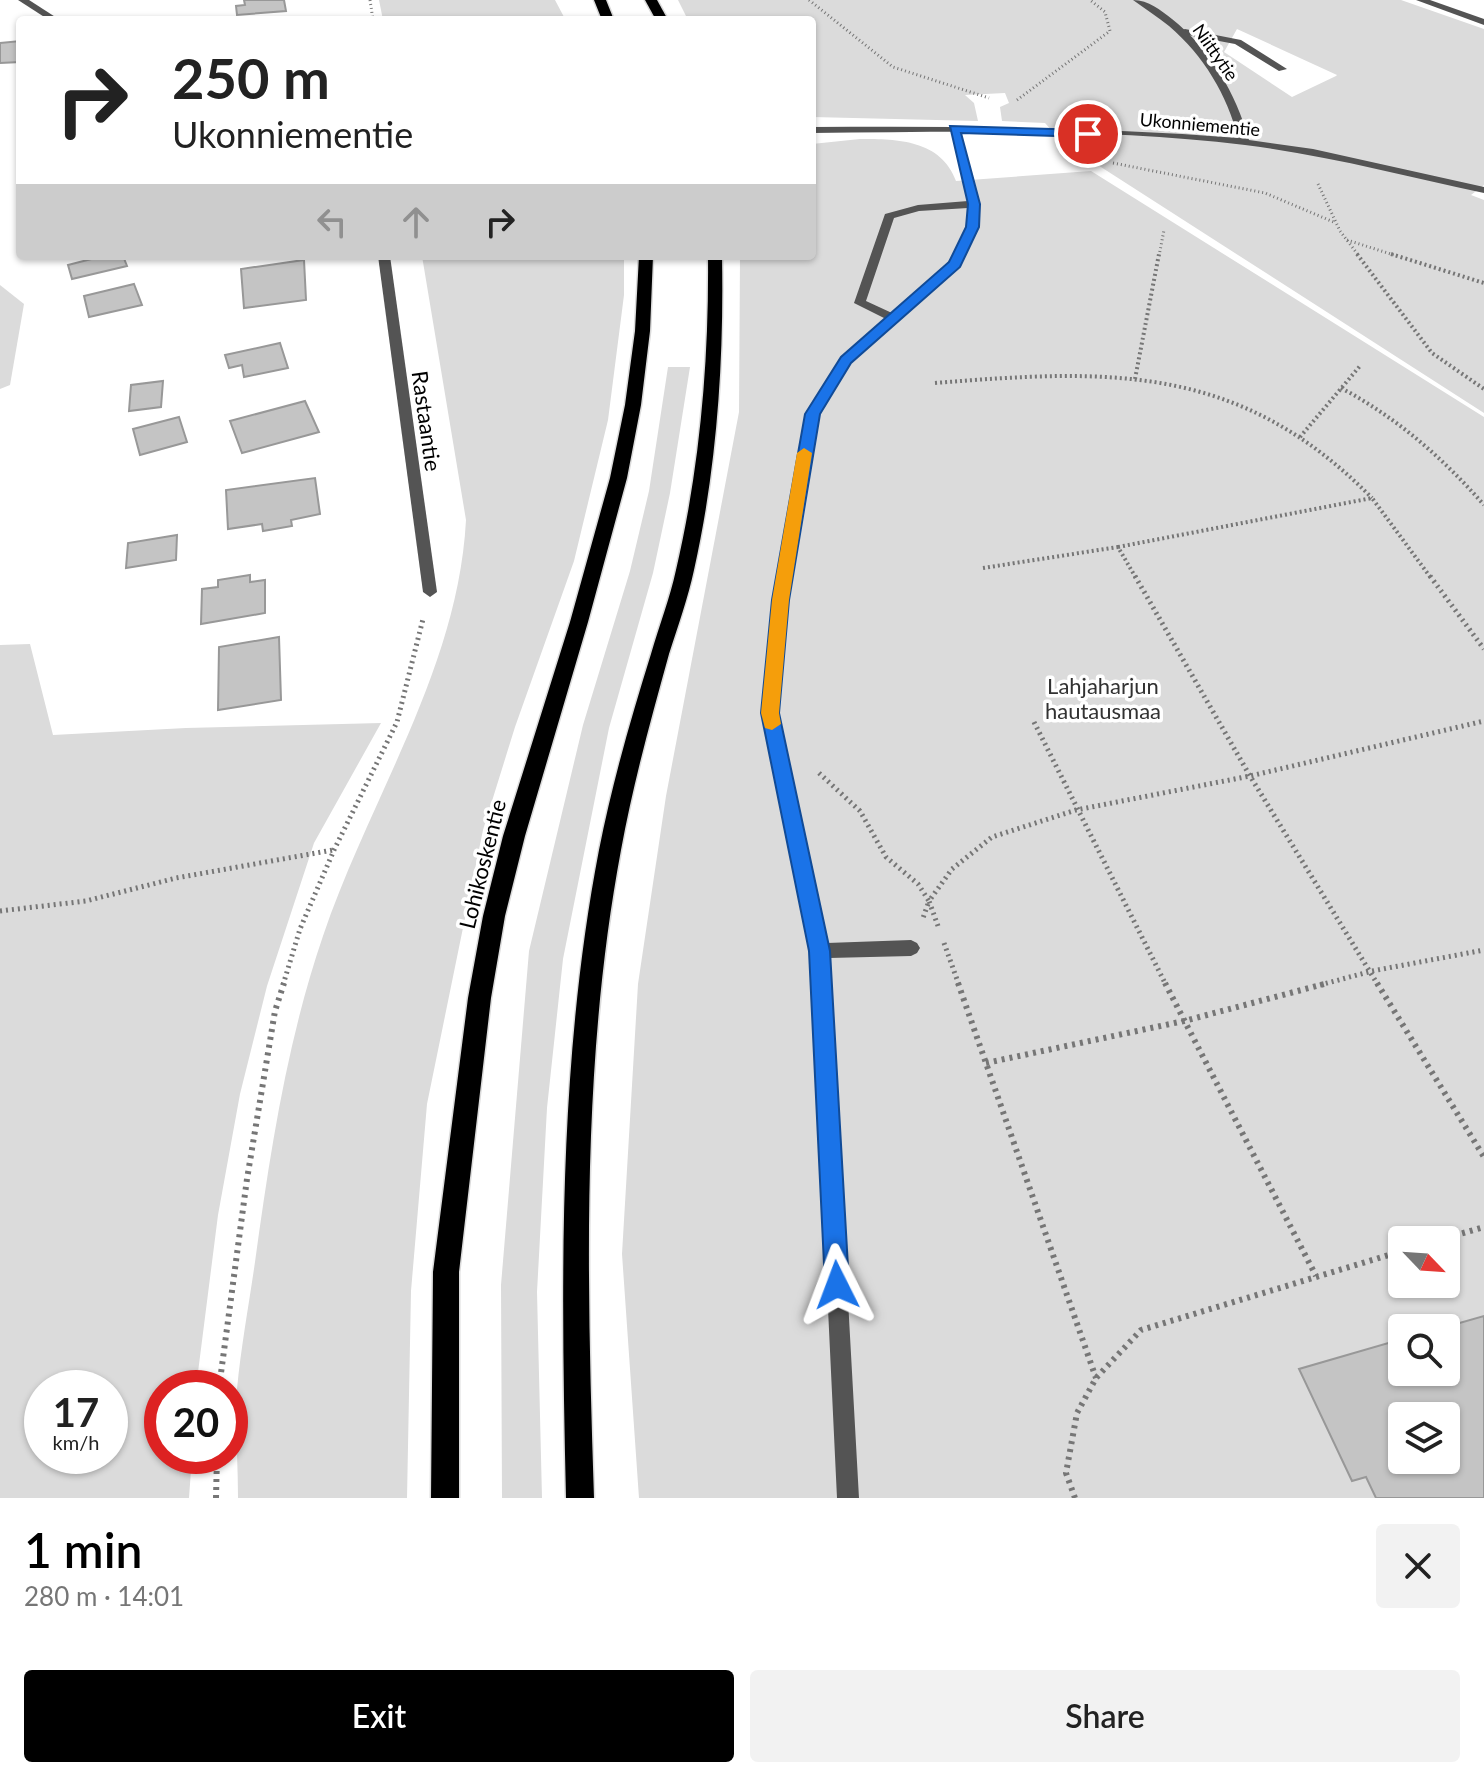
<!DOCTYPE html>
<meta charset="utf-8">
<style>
:root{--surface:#fff;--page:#f2f2f2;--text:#222;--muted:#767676;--accent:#000}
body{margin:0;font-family:Lato,sans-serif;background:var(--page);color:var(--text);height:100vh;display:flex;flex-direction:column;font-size:30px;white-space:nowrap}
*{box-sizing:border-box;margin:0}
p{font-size:26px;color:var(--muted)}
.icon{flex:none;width:44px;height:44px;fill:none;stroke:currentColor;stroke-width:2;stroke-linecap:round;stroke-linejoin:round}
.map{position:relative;height:1498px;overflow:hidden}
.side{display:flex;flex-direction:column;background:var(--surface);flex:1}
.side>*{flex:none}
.guide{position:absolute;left:16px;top:16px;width:800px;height:244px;border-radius:8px;box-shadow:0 2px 6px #0004;background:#fff;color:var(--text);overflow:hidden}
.needle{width:52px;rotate:115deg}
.buttons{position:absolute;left:1388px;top:1226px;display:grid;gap:16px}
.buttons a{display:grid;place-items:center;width:72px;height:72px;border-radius:8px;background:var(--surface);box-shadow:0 2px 6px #0004;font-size:40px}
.speed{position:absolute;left:24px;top:1370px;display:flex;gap:16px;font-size:40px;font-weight:700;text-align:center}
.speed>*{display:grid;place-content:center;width:104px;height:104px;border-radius:50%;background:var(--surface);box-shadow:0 2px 6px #0004;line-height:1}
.speed small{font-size:20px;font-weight:400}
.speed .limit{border:12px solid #d22;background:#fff;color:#111}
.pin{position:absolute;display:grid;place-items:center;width:68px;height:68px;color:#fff;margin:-34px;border:4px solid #fff;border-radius:50%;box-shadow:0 2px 8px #0007}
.me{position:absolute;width:88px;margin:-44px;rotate:357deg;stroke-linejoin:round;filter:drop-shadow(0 0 6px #0008)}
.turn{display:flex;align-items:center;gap:28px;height:168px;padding:0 24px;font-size:36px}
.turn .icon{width:104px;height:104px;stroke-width:2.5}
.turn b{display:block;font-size:56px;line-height:68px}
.lanes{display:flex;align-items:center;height:76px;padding:0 24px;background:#0003;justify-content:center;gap:40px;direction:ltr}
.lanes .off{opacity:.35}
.round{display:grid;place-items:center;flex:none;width:84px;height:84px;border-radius:8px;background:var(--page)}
.overview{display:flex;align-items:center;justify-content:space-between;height:136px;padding:0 24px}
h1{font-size:48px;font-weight:600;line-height:60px;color:var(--accent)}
.action{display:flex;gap:16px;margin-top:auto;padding:16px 24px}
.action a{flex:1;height:92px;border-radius:8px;background:var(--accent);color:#fff;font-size:32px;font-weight:600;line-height:92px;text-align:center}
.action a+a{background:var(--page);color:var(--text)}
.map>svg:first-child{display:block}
</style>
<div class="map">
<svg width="1484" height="1498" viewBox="0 0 1484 1498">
<rect width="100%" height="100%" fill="#fff"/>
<g fill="#dbdbdb" fill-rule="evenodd">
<polygon points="379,0 555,0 564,17 576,20 383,20"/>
<path d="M678,0h723l83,29v156l-13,10 13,5v213l-422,-271 -17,-19 -43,-2 -2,-14 9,-4 -4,-10 -40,2 9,8 4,18 -166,-4v-97h-124zM1237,29l100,46 -1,1 -44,21 -68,-45z"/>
<path d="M860,139c38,0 81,1 96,42l135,-10 393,246v1081h-845l-17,-244 16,-270 28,-188 73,-384 1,-156h72v-112zM1402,1240h44v44h-44zM1402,1328h44v44h-44zM1402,1416h44v44h-44z"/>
<path d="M422,256h202v39l-16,125 -34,141 -59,166 -32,103 -56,274 -16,187 -4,207h-169c0,-36 -3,-73 -1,-109 4,-42 12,-85 18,-127 15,-109 32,-221 68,-326 47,-139 135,-266 143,-416z"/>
<polygon points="0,285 24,304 10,385 0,389"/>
<polygon points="668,367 690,367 670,493 653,573 609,728 563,959 547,1108 537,1292 542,1498 502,1498 501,1285 529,951 583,725 630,571 649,491"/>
<path d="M30,644l23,91 133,-7 195,-5 -67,120 -47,143 -27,108 -22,121 -22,173h-34v68h30l-3,42h-189v-853zM42,1388h68v68h-68z"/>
</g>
<g fill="#c4c4c4" stroke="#989898" stroke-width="2" fill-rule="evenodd">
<polygon points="244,0 284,0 286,11 237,15 236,6 245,5"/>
<polygon points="20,41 20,62 0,63 0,43"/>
<polygon points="103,256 123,256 127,266 72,279 68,265"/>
<polygon points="304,260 306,300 244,308 241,269"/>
<polygon points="134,284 142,305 89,317 84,296"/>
<polygon points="280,343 288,368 244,377 242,365 229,368 225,355"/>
<polygon points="163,381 161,407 129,411 131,385"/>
<polygon points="305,401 319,432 242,453 230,421"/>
<polygon points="179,417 187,442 140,455 133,429"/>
<polygon points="315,478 320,514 291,520 292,526 263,531 262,524 228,529 226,490"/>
<polygon points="177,535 176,560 126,568 128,543"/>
<polygon points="250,575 250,582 265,580 265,613 201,624 202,589 218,587 218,580"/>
<polygon points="279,637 281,700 218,710 219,647"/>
<path d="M1484,1316v182h-108l-10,-21 -14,4 -53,-112 103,-30v33h44v-44h-4zM1402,1416h44v44h-44z"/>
</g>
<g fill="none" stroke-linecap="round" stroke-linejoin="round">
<defs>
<g id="primary">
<polygon points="594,0 606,0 614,20 602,20"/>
<polygon points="645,0 657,0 668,20 656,20"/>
<polygon points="639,256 653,256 650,331 641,405 627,478 588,622 525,836 505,916 491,998 459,1272 459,1498 431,1498 433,1272 468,998 483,916 503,836 570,622 610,478 625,405 635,331"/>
<path d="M708,256h14c2,105 -5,211 -28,314 -6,28 -16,56 -25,84 -18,65 -36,130 -48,196 -40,214 -34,431 -27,648h-28c-5,-217 -8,-435 33,-648 13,-66 32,-132 52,-196 8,-28 19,-56 25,-84 24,-103 33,-209 32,-314z"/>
</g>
</defs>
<use href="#primary" stroke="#dbdbdb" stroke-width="3"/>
<g stroke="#767676" stroke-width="3" stroke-dasharray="1 3" stroke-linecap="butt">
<polyline points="370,0 373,20"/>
<polyline points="809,0 893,67 989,98"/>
<polyline points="1017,100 1110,31 1105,12 1090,0"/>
<polyline points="1113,163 1265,193 1336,223"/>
<polyline points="1318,184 1340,231 1359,256"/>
<polyline points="1347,240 1397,256"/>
<polyline points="1159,256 1164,230"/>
</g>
<g stroke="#767676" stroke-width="4" stroke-dasharray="2 3" stroke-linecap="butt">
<polyline points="1357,254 1432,353 1484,389"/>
<polyline points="1391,254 1484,283"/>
<polyline points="1135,379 1159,254"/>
<path d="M935,383c175,-14 304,-20 437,115"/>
<path d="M1341,388c56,30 101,69 143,117"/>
<polyline points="1300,437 1360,366"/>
<polyline points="1118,547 1372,498 1431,578"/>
<polyline points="983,568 1118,547 1136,578"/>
</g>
<g stroke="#767676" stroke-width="5" stroke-dasharray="2 4" stroke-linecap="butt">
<polyline points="1135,576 1250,776 1378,985"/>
<polyline points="1430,576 1484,649"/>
<polyline points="1034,722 1166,985"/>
<polyline points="819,773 860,811 886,857 918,884 929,901 923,918"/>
<polyline points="0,911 86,901 176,878 333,850"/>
<polyline points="938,926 929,901 952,869 992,837 1076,810 1250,776 1484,721"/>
<polyline points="944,943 959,985"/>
<polyline points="283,985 300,929 334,850 397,722 423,619"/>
<polyline points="1320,985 1372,971 1484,950"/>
</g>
<g stroke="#767676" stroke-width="6" stroke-dasharray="3 5" stroke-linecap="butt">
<polyline points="958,983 1096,1378"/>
<polyline points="1165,983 1316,1276"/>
<polyline points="1377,983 1484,1157"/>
<polyline points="986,1063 1184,1021 1328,983"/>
<polyline points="1439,1240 1484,1227"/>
<polyline points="219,1388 247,1179 275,1011 284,983"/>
<polyline points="216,1498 217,1456"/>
<polyline points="1075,1498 1066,1473 1077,1413 1096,1378 1141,1330 1402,1251"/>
</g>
<g fill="#545454" fill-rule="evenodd">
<polygon points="1185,29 1241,40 1287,69 1279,71 1235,44 1182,34 1182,30"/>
<path d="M950,127l9,2 20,75v23l-20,39 -108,96 -33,52 -31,186 -9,113 49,230 84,-3 6,3 3,5 -3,5 -6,3 -82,2 30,540h-22l-26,-547 -49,-238 11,-113 33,-186 36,-57 44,-38 -32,-16 31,-89 33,-9 50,-4zM968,208c-2,52 -40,73 -76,105l-26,-12 28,-83 25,-7z"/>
</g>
<g fill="#545454" fill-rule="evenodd">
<polygon points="18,0 29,0 60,20 49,20"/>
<path d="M1133,0c16,0 27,10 39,19 38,30 64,74 77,121l64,9 171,38v6c-79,-17 -158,-38 -239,-48 -143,-17 -289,-13 -433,-12v-6c142,-1 284,0 426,11 -11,-43 -34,-82 -69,-112 -11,-9 -24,-17 -36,-26z"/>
<polygon points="1416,0 1430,0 1484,19 1484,25"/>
<polygon points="378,256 390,256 437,592 430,597 423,592"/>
</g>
<use href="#primary" fill="#000" fill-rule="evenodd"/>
</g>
<polygon fill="#1a73e8" stroke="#114b97" stroke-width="2" points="950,126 1088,130 1094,134 1088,137 961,133 980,204 979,227 960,267 851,363 820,414 789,600 779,713 830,951 849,1285 845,1294 837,1297 828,1294 825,1285 809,951 761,713 772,600 805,414 841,357 949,262 966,227 968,204"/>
<polygon fill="#f59e0b" points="804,448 812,453 789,600 779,713 781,724 772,730 765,728 761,713 772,600 797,453"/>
<g text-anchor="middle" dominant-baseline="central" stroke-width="7" stroke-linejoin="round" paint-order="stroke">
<g font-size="18" fill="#000" stroke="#fff">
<text transform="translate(1216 52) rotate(55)">Niittytie</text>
<text transform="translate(1200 124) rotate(5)">Ukonniementie</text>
</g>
<g font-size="22" fill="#000" stroke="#fff">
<text transform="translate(427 421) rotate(82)">Rastaantie</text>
<text transform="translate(482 864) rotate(-76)">Lohikoskentie</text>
</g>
<g font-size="22" fill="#323232" stroke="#fff">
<text x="1103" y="685">Lahjaharjun<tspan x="1103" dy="25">hautausmaa</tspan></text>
</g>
</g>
</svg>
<div class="buttons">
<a><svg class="needle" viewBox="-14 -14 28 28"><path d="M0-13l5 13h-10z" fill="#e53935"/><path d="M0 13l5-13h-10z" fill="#767676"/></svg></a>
<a><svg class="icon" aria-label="search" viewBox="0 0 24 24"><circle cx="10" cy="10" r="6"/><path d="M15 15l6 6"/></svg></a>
<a><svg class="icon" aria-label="layers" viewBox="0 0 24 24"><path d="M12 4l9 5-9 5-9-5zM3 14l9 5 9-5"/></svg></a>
</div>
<div class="speed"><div>17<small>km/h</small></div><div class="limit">20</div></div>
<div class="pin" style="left:1088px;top:134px;background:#d93025"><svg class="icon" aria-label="arrive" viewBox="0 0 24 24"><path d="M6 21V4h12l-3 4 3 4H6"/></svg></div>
<svg class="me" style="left:837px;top:1285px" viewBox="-20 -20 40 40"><path d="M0-17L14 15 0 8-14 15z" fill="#1a73e8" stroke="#fff" stroke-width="4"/></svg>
<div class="guide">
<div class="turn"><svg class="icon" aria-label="right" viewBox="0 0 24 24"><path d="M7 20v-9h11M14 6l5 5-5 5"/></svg><div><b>250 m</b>Ukonniementie</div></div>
<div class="lanes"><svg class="icon off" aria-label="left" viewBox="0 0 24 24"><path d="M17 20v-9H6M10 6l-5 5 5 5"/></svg><svg class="icon off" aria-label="ahead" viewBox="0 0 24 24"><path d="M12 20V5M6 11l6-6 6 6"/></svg><svg class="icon" aria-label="right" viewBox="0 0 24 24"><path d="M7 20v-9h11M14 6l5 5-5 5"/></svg></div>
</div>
</div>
<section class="side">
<div class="overview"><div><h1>1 min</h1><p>280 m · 14:01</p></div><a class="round"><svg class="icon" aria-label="close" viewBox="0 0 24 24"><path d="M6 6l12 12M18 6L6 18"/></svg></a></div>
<div class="action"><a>Exit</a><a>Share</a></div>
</section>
